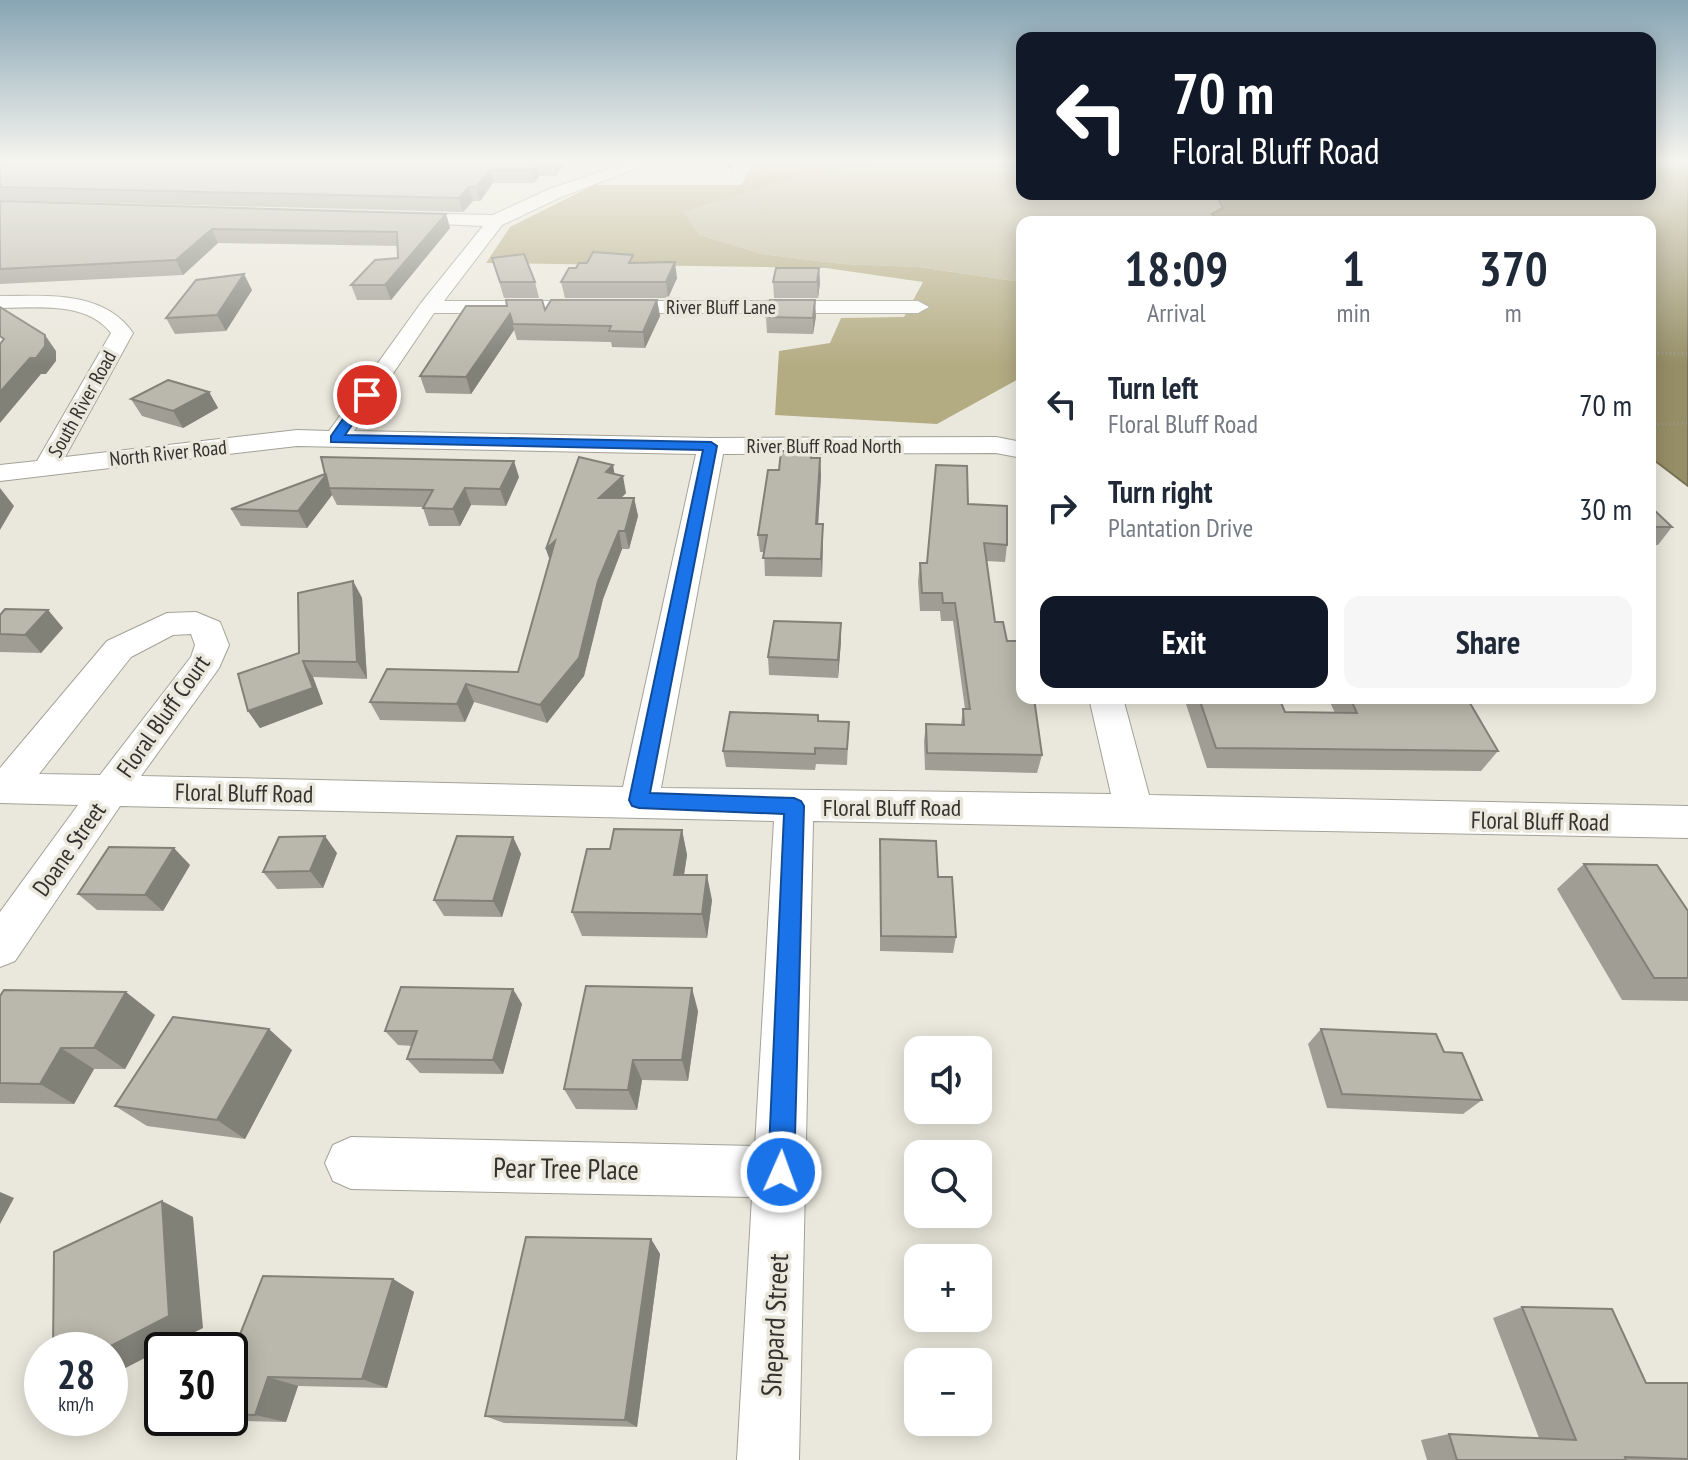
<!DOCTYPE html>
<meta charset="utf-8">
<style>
:root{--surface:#fff;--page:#f6f6f7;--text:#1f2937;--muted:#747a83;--accent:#111827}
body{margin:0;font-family:"PT Sans Narrow",sans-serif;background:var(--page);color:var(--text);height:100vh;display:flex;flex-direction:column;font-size:30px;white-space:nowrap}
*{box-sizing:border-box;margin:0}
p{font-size:26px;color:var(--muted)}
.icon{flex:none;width:44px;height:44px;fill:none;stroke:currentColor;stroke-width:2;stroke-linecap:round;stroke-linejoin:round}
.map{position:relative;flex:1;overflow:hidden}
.details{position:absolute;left:1016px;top:216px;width:640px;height:488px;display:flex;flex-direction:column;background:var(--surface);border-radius:16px;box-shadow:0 4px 20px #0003}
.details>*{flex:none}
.hud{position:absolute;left:1016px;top:32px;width:640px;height:168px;border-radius:16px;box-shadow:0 4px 20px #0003;background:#111827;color:#fff;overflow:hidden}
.controls{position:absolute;left:904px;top:1036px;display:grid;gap:16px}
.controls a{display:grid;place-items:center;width:88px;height:88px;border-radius:16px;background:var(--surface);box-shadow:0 4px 20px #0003;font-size:40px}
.speed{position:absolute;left:24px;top:1332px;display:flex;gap:16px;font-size:40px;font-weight:700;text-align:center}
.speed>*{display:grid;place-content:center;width:104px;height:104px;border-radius:50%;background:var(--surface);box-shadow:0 4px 20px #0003;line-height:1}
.speed small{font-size:20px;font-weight:400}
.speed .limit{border:4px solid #111;border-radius:12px;background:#fff;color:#111}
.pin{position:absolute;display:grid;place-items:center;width:68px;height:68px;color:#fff;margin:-34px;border:4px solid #fff;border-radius:50%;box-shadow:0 2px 8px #0007}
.me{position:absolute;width:88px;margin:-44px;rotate:2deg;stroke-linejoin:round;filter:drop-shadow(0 0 6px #0008)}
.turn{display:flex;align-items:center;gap:28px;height:168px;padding:0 24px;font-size:36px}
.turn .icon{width:104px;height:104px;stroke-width:2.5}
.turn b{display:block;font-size:56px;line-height:68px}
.eta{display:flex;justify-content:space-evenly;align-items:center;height:136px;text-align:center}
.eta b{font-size:48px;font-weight:800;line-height:56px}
.cta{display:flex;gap:16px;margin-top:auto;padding:16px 24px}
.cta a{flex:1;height:92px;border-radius:16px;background:var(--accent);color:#fff;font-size:32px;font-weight:800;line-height:92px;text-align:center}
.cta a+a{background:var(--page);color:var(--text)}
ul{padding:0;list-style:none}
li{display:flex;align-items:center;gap:24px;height:104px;padding:0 24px}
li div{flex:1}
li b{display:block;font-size:30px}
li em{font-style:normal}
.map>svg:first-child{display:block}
</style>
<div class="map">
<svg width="1688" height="1460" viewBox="0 0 1688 1460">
<rect width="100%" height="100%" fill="#eae8dc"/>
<polygon fill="#beb99c" points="897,162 1022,162 1022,194 1216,194 1224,209 1212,214 1216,222 1022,222 1022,282 918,267 843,264 762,254 700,235 682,212 796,177"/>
<polygon fill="#b3ab82" points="753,162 897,162 796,177 683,212 700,235 762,254 843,264 918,267 1022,282 1022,377 937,424 775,415 779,351 830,343 841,318 904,317 923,282 826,268 486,263 510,227 594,185 741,185"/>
<polygon fill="#968e66" stroke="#787255" stroke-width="2" points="1650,162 1688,162 1688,486 1650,457 1650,222 1216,222 1212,214 1223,208 1216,194 1650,194"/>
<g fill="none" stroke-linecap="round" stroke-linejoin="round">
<defs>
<path id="minor" d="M629,162h24l-92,35 -59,28 -58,76h474l11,6 -11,6h-484l-80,118 357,7 285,-1 26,5v16l-26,-5 -273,1 -62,334 450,6 -22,-96h34l26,97 539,11v32l-875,-17 -14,639h-62l15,-263 -401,-8 -18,-8 -8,-18 8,-18 18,-8 404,9 19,-325 -654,-15 -105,155 -15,6v-55l78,-107 -78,-2v-35l107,-127 60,-28 29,-1 24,10 9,23 -10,23 -78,108 482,11 73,-333 -399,-8 -297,35v-16l37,-4 74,-128c-25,-32 -74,-25 -111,-25v-12c47,0 103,-6 133,37l-68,124 232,-27 32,1 92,-128 62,-77 -85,-4 -6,-1 -3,-4 3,-4 101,2 56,-26zM191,634l4,11 -4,12 -91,118 -61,-1 92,-117 42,-22z"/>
</defs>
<use href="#minor" stroke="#a4a297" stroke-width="2"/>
<g stroke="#9b9991" stroke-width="3" stroke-dasharray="1 3" stroke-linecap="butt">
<polyline points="1650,353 1688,354"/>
<polyline points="1650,425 1688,423"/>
</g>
<use href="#minor" fill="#fff" fill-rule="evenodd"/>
</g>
<g fill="#a09e94">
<polygon points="0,162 565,162 556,176 539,176 534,183 493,183 480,201 473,201 463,212 0,200"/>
<polygon points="721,162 735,162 732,171"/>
<polygon points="0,201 446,214 450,228 391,300 357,300 351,285 398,258 398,246 218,243 183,275 0,284"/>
<polygon points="492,258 535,282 539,298 504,298"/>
<polygon points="635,263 677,278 668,298 565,298 561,282 576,268"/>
<polygon points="819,268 820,283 818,298 774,298 773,282"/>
<polygon points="252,290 226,331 175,334 166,318"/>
<polygon points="657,300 660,316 645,348 612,347 611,342 517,340 514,330 471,394 426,393 420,376 466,306 545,310"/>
<polygon points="816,316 813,334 767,333 766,317"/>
<polygon points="209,392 218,408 183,428 142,416 131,399"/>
<polygon points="812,458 820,458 821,476 818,524 823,524 822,577 765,576 764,552 760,552 758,535 779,470"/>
<polygon points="325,474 519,477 506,506 471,505 460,526 429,526 423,508 423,507 337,505 332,495 307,528 241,526 231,509"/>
<polygon points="615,474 626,493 621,498 634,498 638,516 629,549 622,549 603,599 584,676 547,723 474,702 465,722 380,720 370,702 518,672 550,560 546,549"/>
<polygon points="968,504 1007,545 1005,562 986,561 995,622 1007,641 1042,755 1037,773 925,770 924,741 926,724 961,724 963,709 965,709 953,621 941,621 940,611 920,611 918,581 920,563 927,563"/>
<polygon points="1650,506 1672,527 1658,545 1650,545"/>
<polygon points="353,581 362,598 367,679 313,677 323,704 260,728 248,711 299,653"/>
<polygon points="48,610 63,628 41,653 0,652 0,615"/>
<polygon points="841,641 838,678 769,675 768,657"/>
<polygon points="1184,698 1279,698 1285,712 1335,713 1328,698 1467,698 1498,751 1481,771 1207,768"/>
<polygon points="818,715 819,721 849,722 847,765 816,764 815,770 726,767 723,751"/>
<polygon points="682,830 687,855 684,875 712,900 707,938 582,936 572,912 610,849"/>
<polygon points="513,837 521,854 502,917 444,916 434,900"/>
<polygon points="880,839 938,877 956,937 953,953 880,951"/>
<polygon points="337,853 323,888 277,889 263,872"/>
<polygon points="1584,864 1688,911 1688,1001 1622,1000 1557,889"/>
<polygon points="190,865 163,911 97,910 78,894"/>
<polygon points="0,996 155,1015 125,1069 94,1069 74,1104 0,1103"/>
<polygon points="522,1004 503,1074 420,1073 407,1059 412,1046 398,1045 385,1031"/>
<polygon points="698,1011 688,1081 642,1080 637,1110 576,1109 564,1089"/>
<polygon points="1321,1029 1444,1052 1482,1100 1463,1114 1327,1108 1308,1044"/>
<polygon points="292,1050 245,1139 147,1126 115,1106"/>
<polygon points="651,1239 660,1254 637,1427 504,1423 485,1416"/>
<polygon points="393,1279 414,1292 387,1388 298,1386 286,1422 242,1421 229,1418 230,1418 230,1360"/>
<polygon points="1522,1307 1646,1383 1688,1460 1427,1460 1421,1440 1449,1434 1539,1438 1493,1318"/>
</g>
<g fill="#828178">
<polygon points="554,162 565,162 556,176 553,163"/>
<polygon points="536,163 539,176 534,183 531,170"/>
<polygon points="490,170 493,183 480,201 476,187"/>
<polygon points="469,187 473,201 463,212 459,198"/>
<polygon points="446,214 450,228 391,300 385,285"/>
<polygon points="212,229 218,243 183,275 176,260"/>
<polygon points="675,262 677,278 668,298 666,282"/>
<polygon points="819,268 820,283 818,298 817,282"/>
<polygon points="244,274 252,290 226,331 217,315"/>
<polygon points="657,300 660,316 645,348 643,332"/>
<polygon points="815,300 816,316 813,334 813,318"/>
<polygon points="510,314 514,330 471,394 466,377"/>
<polygon points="45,335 56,351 56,361 46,374 41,374 0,423 0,392"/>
<polygon points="209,392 218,408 183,428 173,411"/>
<polygon points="820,458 821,476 817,542 816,524"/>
<polygon points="514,461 519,477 506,506 500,489"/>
<polygon points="613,465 616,482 623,476 626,493 603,516 599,498 606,472"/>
<polygon points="326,475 332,495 307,528 298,511"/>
<polygon points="0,488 14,506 0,530"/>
<polygon points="465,488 471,505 460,526 453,509"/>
<polygon points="634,498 638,516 629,549 625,531"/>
<polygon points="823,524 823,542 822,577 821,559"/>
<polygon points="619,531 622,549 603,599 584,676 547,723 540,705 598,581"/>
<polygon points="555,541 552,567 546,549"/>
<polygon points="353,581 362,598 367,679 357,662"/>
<polygon points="48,610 63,628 41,653 25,635"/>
<polygon points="841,623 841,641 838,678 838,660"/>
<polygon points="303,661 313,677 323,704 260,728 248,711"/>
<polygon points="466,684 474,702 465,722 457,704"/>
<polygon points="682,830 687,855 680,900 674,875"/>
<polygon points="325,836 337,853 323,888 310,871"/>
<polygon points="513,837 521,854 502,917 493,901"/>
<polygon points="174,848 190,865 163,911 145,895"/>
<polygon points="707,875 712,900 707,938 702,914"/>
<polygon points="692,988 698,1011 688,1081 682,1060"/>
<polygon points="513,989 522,1004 503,1074 493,1060"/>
<polygon points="126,992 155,1015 125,1069 94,1048"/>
<polygon points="269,1029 292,1050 245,1139 217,1120"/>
<polygon points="61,1048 94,1069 74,1104 40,1084"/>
<polygon points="633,1060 642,1080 637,1110 628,1090"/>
<polygon points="0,1192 14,1198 0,1224"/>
<polygon points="162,1201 193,1217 203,1328 110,1376 110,1350 103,1350"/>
<polygon points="651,1239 660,1254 637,1427 625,1420"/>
<polygon points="393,1279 414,1292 387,1388 362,1379"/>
<polygon points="268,1377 298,1386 286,1422 255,1415"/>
</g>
<g fill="#bab8ac" stroke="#828178" stroke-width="2">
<polygon points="0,162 554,162 536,163 531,170 490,170 476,187 469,187 459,198 0,187"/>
<polygon points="0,201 446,214 385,285 351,285 375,260 398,258 397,232 212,229 176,260 0,269"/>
<polygon points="593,252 633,255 629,263 675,262 666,282 561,282 569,268 576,268 579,263 587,263"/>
<polygon points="524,254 535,282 500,282 492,258"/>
<polygon points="776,268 819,268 817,282 773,282"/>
<polygon points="244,274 217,315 166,318 196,280"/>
<polygon points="506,300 542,300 545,310 551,300 657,300 643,332 609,331 611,326 513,324 510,314 466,377 420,376 466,306 507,306"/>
<polygon points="770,300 815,300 813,318 766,317"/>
<polygon points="0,307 45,335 45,346 36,358 30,358 0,392 0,344 4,339 0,336"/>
<polygon points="168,380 209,392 173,411 131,399"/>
<polygon points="781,451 812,451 811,458 820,458 816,524 823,524 821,559 763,558 767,535 758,535 768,470 779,470"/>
<polygon points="321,457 514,461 500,489 465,488 453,509 423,508 433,490 329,488 326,475 298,511 231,509 325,474"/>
<polygon points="579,457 613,465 606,472 623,476 599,498 634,498 625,531 619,531 598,581 579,658 540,705 466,684 457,704 370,702 387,669 518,672 555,541 546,549"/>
<polygon points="936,465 967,466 968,504 1007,506 1007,545 984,543 995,622 1003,622 1007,641 1022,641 1022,698 1034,698 1042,755 927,753 926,724 964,725 963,709 970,709 955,603 943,603 942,593 922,593 920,563 927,563"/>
<polygon points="1650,506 1672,527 1650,527"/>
<polygon points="353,581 357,662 303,661 313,688 248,711 238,674 299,653 298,593"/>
<polygon points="5,609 48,610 25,635 0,634 0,615"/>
<polygon points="774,621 841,623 838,660 768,657"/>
<polygon points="1199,698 1279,698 1285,712 1357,713 1350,698 1467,698 1498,751 1216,748"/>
<polygon points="730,712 818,715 818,721 849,722 847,749 815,748 815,754 723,751"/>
<polygon points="614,829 682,830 674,875 707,875 702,914 572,912 587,849 610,849"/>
<polygon points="325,836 310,871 263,872 279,837"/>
<polygon points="457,836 513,837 493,901 434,900"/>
<polygon points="880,839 936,841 938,877 952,877 956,937 881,936"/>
<polygon points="109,847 174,848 145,895 78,894"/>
<polygon points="1584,864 1657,865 1688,911 1688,978 1654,978"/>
<polygon points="586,986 692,988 682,1060 633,1060 628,1090 564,1089"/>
<polygon points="401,987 513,989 493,1060 407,1059 417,1031 385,1031"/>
<polygon points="4,990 126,992 94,1048 61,1048 40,1084 0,1083 0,996"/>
<polygon points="173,1017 269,1029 217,1120 115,1106"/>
<polygon points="1321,1029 1436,1034 1444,1052 1462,1053 1482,1100 1342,1094"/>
<polygon points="162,1201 169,1316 103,1350 53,1350 54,1252"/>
<polygon points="526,1237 651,1239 625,1420 485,1416"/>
<polygon points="263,1276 393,1279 362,1379 268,1377 255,1415 230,1414 230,1360"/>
<polygon points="1522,1307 1612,1309 1646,1383 1688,1383 1688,1459 1625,1457 1626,1460 1457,1460 1449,1434 1576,1440"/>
</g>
<linearGradient id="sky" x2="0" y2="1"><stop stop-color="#87a5b4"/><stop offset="0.44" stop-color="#f6f5ef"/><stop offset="1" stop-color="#f6f5ef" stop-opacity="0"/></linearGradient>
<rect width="1688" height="366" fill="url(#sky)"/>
<polygon fill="#1a73e8" stroke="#114b97" stroke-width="2" points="367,391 373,395 345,435 711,442 717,446 650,793 794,798 801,801 804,806 794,1172 790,1181 781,1185 772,1181 768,1172 784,814 639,808 632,806 629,800 703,450 331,442 331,436 362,392"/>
<g text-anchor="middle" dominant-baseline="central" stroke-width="7" stroke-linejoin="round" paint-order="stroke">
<g font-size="20" fill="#33322e" stroke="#eae8dc">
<text x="721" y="307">River Bluff Lane</text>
<text transform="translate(82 404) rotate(-61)">South River Road</text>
<text x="824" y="446">River Bluff Road North</text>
<text transform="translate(168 453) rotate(-6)">North River Road</text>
</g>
<g font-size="24" fill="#33322e" stroke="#eae8dc">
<text transform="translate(163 716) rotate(-55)">Floral Bluff Court</text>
<text transform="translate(244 793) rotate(1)">Floral Bluff Road</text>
<text x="892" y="807">Floral Bluff Road</text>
<text transform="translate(1540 821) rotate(1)">Floral Bluff Road</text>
<text transform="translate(69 849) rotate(-55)">Doane Street</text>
</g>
<g font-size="28" fill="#33322e" stroke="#eae8dc">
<text transform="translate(566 1168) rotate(1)">Pear Tree Place</text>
<text transform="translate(774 1325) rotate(-87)">Shepard Street</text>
</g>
</g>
</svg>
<div class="controls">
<a><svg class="icon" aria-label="sound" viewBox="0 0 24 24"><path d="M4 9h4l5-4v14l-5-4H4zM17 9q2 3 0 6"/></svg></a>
<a><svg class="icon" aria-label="search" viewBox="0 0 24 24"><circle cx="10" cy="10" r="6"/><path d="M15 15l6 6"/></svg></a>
<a>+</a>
<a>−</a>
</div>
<div class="speed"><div>28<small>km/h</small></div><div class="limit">30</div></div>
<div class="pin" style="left:367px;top:395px;background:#d93025"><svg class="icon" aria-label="arrive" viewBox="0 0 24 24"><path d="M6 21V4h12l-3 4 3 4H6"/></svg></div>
<svg class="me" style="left:781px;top:1172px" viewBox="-20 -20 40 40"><circle r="17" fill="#1a73e8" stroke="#fff" stroke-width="3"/><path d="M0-11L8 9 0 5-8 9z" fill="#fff"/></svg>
<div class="hud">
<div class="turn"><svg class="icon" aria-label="left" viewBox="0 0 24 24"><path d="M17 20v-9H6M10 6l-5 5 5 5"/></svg><div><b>70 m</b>Floral Bluff Road</div></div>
</div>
<section class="details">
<div class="eta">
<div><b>18:09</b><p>Arrival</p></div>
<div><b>1</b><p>min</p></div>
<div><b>370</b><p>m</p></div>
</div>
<ul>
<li><svg class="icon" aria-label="left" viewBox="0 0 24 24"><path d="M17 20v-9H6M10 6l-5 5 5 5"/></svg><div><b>Turn left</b><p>Floral Bluff Road</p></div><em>70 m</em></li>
<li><svg class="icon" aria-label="right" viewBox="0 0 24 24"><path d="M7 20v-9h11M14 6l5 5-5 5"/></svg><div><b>Turn right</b><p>Plantation Drive</p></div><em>30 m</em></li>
</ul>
<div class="cta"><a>Exit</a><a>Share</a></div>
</section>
</div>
